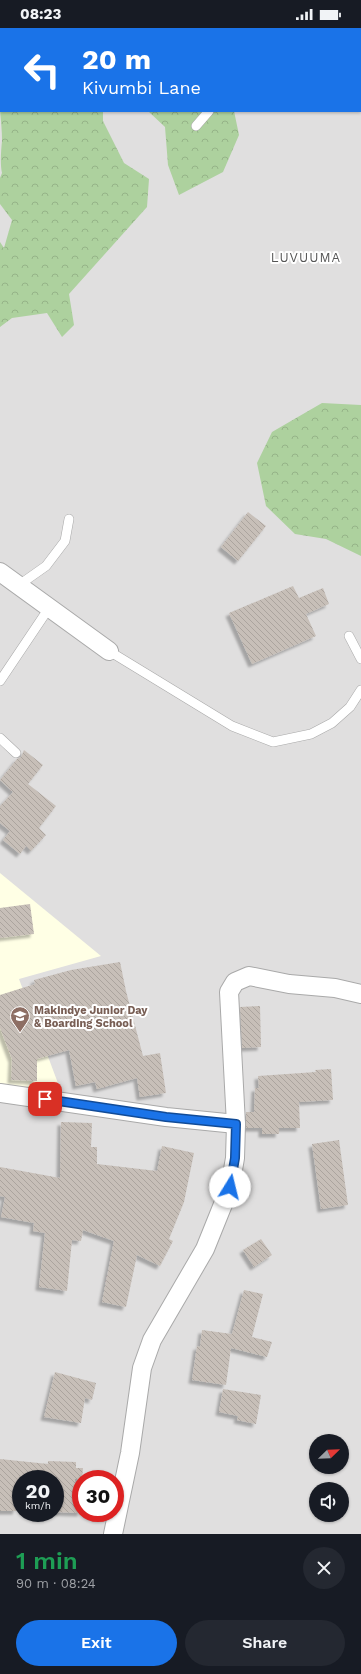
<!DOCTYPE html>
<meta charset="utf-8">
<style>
:root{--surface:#171b24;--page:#242831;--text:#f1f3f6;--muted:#9ea1a6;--accent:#1a73e8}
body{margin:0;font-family:"Work Sans",sans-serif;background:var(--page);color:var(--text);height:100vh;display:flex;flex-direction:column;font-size:15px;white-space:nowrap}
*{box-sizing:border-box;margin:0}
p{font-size:13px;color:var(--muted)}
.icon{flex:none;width:22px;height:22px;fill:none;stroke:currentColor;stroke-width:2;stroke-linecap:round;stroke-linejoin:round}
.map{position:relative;height:1506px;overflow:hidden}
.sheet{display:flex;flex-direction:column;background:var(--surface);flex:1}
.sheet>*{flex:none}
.guide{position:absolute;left:0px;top:0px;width:361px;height:84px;box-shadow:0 1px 3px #0004;background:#1a73e8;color:#fff;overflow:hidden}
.needle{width:26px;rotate:67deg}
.buttons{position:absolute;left:309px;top:1406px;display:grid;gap:8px}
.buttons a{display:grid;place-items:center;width:40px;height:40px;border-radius:50%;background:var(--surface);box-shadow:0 1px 3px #0004;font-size:20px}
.speed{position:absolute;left:12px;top:1442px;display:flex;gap:8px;font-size:20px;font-weight:700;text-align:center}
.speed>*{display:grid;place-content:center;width:52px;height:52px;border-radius:50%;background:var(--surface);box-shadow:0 1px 3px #0004;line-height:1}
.speed small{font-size:10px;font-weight:400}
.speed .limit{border:6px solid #d22;background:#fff;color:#111}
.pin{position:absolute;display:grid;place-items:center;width:34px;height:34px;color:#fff;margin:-17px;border-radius:8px;box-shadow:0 2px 6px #0006}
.me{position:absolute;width:44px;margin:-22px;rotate:9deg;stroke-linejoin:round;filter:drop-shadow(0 0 3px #0008)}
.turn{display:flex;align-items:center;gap:14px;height:84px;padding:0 16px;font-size:18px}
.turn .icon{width:52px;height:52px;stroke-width:2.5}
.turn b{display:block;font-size:28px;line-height:34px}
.round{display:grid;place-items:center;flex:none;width:42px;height:42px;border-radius:21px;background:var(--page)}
.head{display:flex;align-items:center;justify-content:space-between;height:68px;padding:0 16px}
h1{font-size:24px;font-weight:600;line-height:30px;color:#1e9e55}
.primary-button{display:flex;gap:8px;margin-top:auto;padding:8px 16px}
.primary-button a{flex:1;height:46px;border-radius:24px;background:var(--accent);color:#fff;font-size:16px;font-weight:600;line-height:46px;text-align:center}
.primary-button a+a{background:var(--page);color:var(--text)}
.status{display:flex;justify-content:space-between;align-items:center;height:28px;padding:0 20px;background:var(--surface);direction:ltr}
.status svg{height:11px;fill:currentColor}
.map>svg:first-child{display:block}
</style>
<div class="status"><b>08:23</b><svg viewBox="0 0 49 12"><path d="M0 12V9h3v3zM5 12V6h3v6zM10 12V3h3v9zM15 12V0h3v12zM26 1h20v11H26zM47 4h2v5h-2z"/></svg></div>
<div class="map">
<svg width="361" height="1506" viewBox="0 0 361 1506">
<defs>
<pattern id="forest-crowns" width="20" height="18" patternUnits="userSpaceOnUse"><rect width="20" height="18" fill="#add19e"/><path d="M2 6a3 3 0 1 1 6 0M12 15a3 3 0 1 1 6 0" fill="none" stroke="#95b388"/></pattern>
<pattern id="building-back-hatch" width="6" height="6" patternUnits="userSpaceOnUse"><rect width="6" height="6" fill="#c7bfb8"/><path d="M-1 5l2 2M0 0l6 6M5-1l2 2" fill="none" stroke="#aba49e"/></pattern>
<filter id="shadow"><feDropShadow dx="-3.5" dy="3.5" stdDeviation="1" flood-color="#0004"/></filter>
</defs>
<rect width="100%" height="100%" fill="#f2efe9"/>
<path fill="#e0dfdf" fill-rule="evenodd" d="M0,0h361v1506h-361zM1,1h359v82h-359zM316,1413h26v26h-26zM21,1451h34v34h-34zM81,1451h34v34h-34zM316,1461h26v26h-26z"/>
<polygon fill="#ffffe5" points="0,845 101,928 19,951 65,1074 0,1059"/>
<g fill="url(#forest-crowns)">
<polygon points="64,0 198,0 197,1"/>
<path d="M1,80v3h102v10l21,42 25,16 -2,28 -78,87 5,31 -12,12 -15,-24 -35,5 -12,9v-85l4,6 8,-28 -12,-16v-26l2,-5c-2,-9 -1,-22 0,-32 0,-10 -1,-20 -2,-30z"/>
<polygon points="148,83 234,83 239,107 223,144 179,167 168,137 165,99"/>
<polygon points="322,375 361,377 361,528 326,511 295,506 266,478 257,435 272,404"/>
</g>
<g fill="url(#building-back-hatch)" filter="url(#shadow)">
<polygon points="248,484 266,498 238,533 221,519"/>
<polygon points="293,558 299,570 323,560 329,576 306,586 316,608 252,636 229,585"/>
<polygon points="24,722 43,737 28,756 56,778 39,800 46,807 31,823 26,818 20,826 3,812 10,803 0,795 0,778 13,764 0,752 17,731 21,729"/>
<polygon points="30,876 34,906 0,910 0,880"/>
<polygon points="120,934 126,963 143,1028 160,1025 166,1065 140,1069 137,1050 97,1061 95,1054 76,1058 69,1022 37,1031 37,1053 11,1052 12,1031 0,1000 0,967 35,956 34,952 71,942"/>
<polygon points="260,978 261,1019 242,1020 240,979"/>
<polygon points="331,1041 333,1072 299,1074 300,1100 279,1100 279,1106 262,1106 262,1100 246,1100 246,1084 254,1084 255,1060 259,1060 258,1048 316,1044 315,1042"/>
<polygon points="61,1094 92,1095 91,1119 97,1119 97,1136 157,1143 162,1118 194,1125 184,1174 169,1211 173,1213 160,1238 137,1227 126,1279 102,1274 114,1213 83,1202 81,1213 72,1212 67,1263 39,1259 45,1205 33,1203 34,1195 1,1189 5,1169 0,1168 0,1139 60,1150"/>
<polygon points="339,1112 348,1177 321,1181 312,1116"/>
<polygon points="261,1211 272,1227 254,1239 243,1222"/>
<polygon points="244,1262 263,1266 252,1309 272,1314 267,1329 231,1320 226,1357 192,1352 197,1318 200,1319 202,1302 232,1306"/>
<polygon points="55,1344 96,1355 92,1372 85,1370 81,1395 44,1389"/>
<polygon points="223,1361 261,1367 256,1396 237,1392 238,1388 219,1384"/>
<polygon points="0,1431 48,1436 48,1433 76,1434 76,1440 83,1440 82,1451 75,1451 75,1463 81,1463 81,1485 55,1484 55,1451 21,1451 21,1467 16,1483 0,1483"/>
</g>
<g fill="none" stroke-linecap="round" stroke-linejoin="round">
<defs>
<g id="service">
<polyline points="263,1 263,0"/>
<polyline points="196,98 209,83"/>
<polyline points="19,557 46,538 65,513 69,491"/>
<polyline points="349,608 361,631"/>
<polyline points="109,623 232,698 273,714 311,706 332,695 350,679 361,662"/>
<polyline points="0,653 49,580"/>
<polyline points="0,710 16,725"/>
</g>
<g id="minor">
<polyline points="0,544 109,623"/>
<polyline points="0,1065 166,1089 236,1096"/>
<polyline points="113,1506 130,1425 142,1340 152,1312 205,1221 230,1159 235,1130 236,1096 229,964 235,954 249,948 289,956 335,960 361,966"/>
</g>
</defs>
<use href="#service" stroke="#a9a9a9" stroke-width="10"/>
<use href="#minor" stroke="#a9a9a9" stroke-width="20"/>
<use href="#service" stroke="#fff" stroke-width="9"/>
<use href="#minor" stroke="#fff" stroke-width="18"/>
</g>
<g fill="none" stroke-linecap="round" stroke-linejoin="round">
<defs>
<polyline id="route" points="45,1071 166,1089 236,1096 235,1130 230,1159"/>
</defs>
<use href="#route" stroke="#114b97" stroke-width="10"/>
<use href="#route" stroke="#1a73e8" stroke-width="7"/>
</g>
<defs>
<symbol id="school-pin" viewBox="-11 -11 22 30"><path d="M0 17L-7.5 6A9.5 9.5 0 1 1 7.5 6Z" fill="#8d6e63" stroke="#fff"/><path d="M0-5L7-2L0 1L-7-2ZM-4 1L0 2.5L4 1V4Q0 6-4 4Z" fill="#fff"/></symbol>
</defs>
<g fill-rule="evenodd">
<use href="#school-pin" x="9" y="977" width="22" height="30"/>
</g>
<g text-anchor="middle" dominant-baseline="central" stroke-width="4" stroke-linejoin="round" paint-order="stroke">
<g font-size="11" font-weight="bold" fill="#785e54" stroke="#fff" text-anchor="start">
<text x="34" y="982">Makindye Junior Day<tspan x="34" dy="13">&amp; Boarding School</tspan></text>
</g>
<g font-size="13" letter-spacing="1" fill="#555" stroke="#fff">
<text x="306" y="229">LUVUUMA</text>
</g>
</g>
</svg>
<div class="buttons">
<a><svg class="needle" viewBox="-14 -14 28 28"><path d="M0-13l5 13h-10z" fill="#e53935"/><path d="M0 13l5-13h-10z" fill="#9ea1a6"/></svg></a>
<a><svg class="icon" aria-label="sound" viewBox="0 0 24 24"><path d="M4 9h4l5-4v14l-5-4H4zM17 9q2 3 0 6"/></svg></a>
</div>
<div class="speed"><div>20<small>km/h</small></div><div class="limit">30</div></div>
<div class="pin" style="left:45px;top:1071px;background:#d93025"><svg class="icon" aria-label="arrive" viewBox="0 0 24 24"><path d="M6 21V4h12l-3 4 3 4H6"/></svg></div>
<svg class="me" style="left:230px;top:1159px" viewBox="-20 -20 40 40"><circle r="19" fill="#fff"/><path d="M0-13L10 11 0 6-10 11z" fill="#1a73e8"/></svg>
<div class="guide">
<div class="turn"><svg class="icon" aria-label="left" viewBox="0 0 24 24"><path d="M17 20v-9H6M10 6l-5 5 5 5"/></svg><div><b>20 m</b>Kivumbi Lane</div></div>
</div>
</div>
<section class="sheet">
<div class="head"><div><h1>1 min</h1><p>90 m · 08:24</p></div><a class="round"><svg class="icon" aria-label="close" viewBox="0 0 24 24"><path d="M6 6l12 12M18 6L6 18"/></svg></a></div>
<div class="primary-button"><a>Exit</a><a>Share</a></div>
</section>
